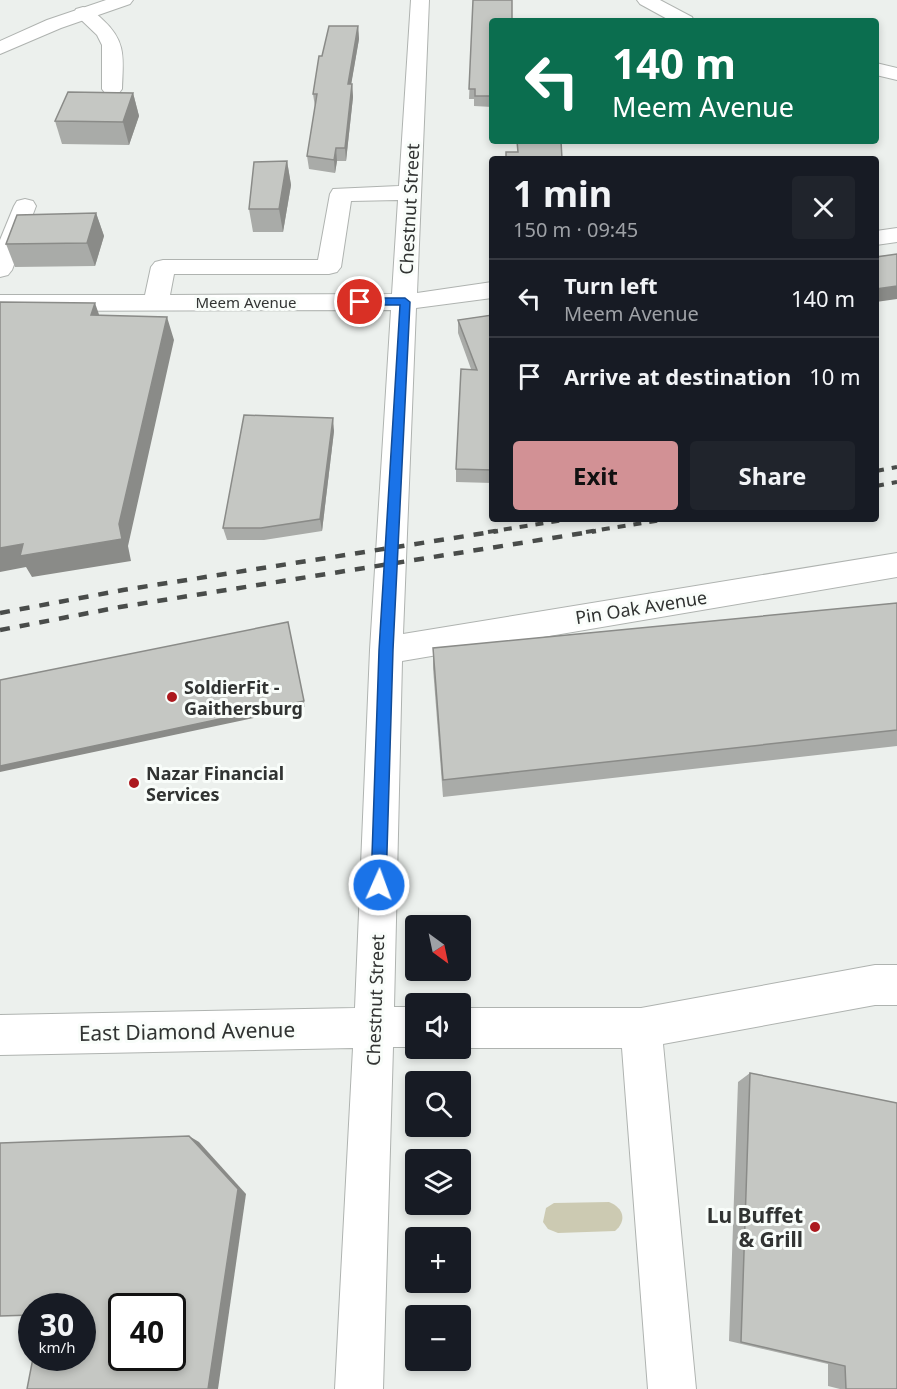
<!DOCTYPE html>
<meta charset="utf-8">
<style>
:root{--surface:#171b24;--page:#20242c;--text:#f1f3f6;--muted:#9ea1a6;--line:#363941;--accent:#d29195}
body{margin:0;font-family:"Noto Sans",sans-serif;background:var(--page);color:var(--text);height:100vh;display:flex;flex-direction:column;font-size:22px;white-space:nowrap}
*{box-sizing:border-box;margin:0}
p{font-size:20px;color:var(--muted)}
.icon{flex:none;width:33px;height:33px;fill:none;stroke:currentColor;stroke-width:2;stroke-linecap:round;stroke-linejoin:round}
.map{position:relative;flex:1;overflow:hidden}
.sheet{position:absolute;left:489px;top:156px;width:390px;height:366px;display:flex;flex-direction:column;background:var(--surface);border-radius:6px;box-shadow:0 3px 9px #0003}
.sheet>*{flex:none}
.guide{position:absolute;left:489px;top:18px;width:390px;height:126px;border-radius:6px;box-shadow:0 3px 9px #0003;background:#0b6e4f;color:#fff;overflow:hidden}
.needle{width:39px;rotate:147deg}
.buttons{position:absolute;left:405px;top:915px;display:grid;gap:12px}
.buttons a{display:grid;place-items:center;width:66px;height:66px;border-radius:6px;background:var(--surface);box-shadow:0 3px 9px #0003;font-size:30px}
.speed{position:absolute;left:18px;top:1293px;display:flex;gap:12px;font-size:30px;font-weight:700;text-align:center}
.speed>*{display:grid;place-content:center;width:78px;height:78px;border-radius:50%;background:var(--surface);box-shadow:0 3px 9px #0003;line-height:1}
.speed small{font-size:15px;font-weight:400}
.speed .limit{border:3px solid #111;border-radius:9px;background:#fff;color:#111}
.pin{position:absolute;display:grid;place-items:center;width:51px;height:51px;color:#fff;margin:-26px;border:3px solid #fff;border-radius:50%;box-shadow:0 2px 6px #0007}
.me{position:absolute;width:66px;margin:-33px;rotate:2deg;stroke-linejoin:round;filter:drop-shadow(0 0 4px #0008)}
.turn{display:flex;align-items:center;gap:21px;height:126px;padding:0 24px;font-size:27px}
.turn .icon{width:78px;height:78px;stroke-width:2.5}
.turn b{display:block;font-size:42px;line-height:51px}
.round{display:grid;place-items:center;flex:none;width:63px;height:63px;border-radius:6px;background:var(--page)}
.headline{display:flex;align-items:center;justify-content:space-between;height:102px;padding:0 24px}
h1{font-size:36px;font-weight:700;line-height:45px}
.cta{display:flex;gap:12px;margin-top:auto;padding:12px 24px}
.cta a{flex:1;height:69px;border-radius:6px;background:var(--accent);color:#111;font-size:24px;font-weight:700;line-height:69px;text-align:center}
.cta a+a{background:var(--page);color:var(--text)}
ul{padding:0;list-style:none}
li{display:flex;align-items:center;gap:18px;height:78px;padding:0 24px;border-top:2px solid var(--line)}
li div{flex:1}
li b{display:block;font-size:22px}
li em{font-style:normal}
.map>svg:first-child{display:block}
</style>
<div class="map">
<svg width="897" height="1389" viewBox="0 0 897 1389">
<rect width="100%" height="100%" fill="#ecf0ed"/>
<path fill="#cccab2" d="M609,1202c15,6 18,19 6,29l-57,2 -10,-4 -5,-7 3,-14 8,-5z"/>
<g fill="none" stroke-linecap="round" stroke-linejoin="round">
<defs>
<g id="minor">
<path d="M411,0h18l-12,293 75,-11v16l-76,10 -13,326 494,-81v24l-495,84 -8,346h22v40h-23l-10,342h-48l18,-341 -353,7v-40l355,-7 15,-358 21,-340 -391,1v-16h145l6,-28 4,-5 8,-2h155l12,-66 3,-5 66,-3zM398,200l-6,94 -222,1 4,-21h155l8,-2 4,-5 10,-66z"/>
<polygon points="637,0 660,0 692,17 694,21 671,21 640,4"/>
<path d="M83,7c8,2 14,7 20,13 24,22 20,39 19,69l-3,4h-14l-3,-4v-44l-5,-10 -23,-22 2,-4z"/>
<polygon points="876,63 897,68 897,80 876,75"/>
<polygon points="25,199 33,201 36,206 12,270 8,275 0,277 0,240 14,206 17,201"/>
<polygon points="897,228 897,242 876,245 876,231"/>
<polygon points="875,965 897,965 897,1005 875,1005 663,1044 696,1389 648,1389 622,1048 460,1048 460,1008 641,1008"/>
</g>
<polygon id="major" points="106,0 133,0 130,4 61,28 0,54 0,41 47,20"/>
</defs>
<use href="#minor" stroke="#afb3b0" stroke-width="2"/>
<use href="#major" stroke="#afb3b0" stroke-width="2"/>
<use href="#minor" fill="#fff" fill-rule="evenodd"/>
<use href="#major" fill="#fff" fill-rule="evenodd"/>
<g stroke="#494c4a" stroke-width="4" stroke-dasharray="8 8" stroke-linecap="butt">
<polyline points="876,471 897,467"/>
<polyline points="876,486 897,482"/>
<polyline points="488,532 571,519"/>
<polyline points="586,532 668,519"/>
</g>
<g stroke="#494c4a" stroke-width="4.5" stroke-dasharray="10 10" stroke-linecap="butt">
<polyline points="0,613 123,590 498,531"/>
<polyline points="0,630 120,607 596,531"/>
</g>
</g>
<g fill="#a9aba8">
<polygon points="473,0 492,21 492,107 474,106 474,99 469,99"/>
<polygon points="358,26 359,39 351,84 352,84 353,97 346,161 337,161 335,173 309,169 307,156 315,107 313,94 322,56"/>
<polygon points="133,93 139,116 129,145 62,144 55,121"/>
<polygon points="287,161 291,185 283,232 253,232 249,209"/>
<polygon points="96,213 104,236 95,266 15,267 6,244"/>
<polygon points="492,315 492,483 456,482 456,469 471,369 458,333 458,320"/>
<polygon points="334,431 322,531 264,540 227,540 223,528"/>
<polygon points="897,603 897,746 443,797 433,668 433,648"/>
<polygon points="750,1073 897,1389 840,1389 828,1386 828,1364 729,1341 738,1082"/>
</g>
<g fill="#8a8b88">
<polygon points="358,26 359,39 349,97 348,84"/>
<polygon points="352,84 353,97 346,161 345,148"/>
<polygon points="133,93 139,116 129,145 123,122"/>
<polygon points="336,148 337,161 335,173 334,160"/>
<polygon points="287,161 291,185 283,232 279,209"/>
<polygon points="96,213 104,236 95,266 87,243"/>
<polygon points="897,286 897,299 876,302 876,289"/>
<polygon points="95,303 103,326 91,315"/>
<polygon points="167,317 174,340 128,546 131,561 32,577 26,567 0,572 0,548 119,524"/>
<polygon points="333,418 334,431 322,531 320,519"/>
<polygon points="288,622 305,707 0,772 0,766"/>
<polygon points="189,1136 199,1142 246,1194 218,1389 208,1389"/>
</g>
<g fill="#c5c7c3" stroke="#8a8b88" stroke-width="1.5" fill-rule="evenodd">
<polygon points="473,0 512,0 512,21 492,21 492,96 475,96 475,89 469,89"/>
<polygon points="329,26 358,26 348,84 352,84 345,148 336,148 334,160 307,156 317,94 313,94 319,56 322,56"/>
<polygon points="68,92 133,93 123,122 55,121"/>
<polygon points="517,141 561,141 562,159 506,159 506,152 518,152"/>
<polygon points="287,161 279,209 249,209 254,162"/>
<polygon points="96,213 87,243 6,244 17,215"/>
<polygon points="897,254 897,286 876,289 876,257"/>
<polygon points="0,302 95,303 91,315 167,317 119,524 122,539 20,556 23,544 0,548"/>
<polygon points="492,315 492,470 456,469 461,369 477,370 458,320"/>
<polygon points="244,415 333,418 320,519 261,528 223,528"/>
<polygon points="897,603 897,730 443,780 433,648"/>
<polygon points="288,622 304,701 0,766 0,680"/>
<polygon points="750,1073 897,1103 897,1389 846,1389 845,1366 741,1342"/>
<path d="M189,1136l49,53 -30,200h-181l6,-31h49v-52h-50v9l-32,1v-173zM122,1306h50v52h-50z"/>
</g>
<polygon fill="#1a73e8" stroke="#114b97" stroke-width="1.5" points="405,298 410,302 393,650 386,885 384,891 379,893 373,891 371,885 379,650 400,305 360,305 355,302 360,298"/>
<g fill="#ac191e" stroke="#f9fdfa" stroke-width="2">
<circle cx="172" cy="697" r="6"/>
<circle cx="134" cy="783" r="6"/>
<circle cx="815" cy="1227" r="6"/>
</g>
<g text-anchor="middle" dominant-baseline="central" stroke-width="6" stroke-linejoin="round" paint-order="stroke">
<g font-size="15" fill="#313332" stroke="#f9fdfa">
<text x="246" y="302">Meem Avenue</text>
</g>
<g font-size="18" fill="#313332" stroke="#f9fdfa">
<text transform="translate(409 209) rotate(-87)">Chestnut Street</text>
<text transform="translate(641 607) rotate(-9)">Pin Oak Avenue</text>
<text transform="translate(375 1000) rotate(-88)">Chestnut Street</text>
</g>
<g font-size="18" font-weight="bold" fill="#313332" stroke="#f9fdfa" text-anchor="start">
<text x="184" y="687">SoldierFit -<tspan x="184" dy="21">Gaithersburg</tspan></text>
<text x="146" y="773">Nazar Financial<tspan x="146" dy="21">Services</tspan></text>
</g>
<g font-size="21" fill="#313332" stroke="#f9fdfa">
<text transform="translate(187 1031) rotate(-1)">East Diamond Avenue</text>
</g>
<g font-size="21" font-weight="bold" fill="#313332" stroke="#f9fdfa" text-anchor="end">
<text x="803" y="1215">Lu Buffet<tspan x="803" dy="24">&amp; Grill</tspan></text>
</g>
</g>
</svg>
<div class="buttons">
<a><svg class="needle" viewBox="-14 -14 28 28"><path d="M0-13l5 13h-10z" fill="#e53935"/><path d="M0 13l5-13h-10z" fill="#9ea1a6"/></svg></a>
<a><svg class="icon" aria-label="sound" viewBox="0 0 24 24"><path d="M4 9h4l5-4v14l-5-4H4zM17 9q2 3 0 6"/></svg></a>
<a><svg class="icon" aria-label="search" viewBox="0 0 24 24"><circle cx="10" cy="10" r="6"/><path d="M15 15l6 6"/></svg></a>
<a><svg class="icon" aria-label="layers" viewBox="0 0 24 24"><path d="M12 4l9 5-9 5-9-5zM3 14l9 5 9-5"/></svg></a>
<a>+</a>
<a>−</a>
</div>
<div class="speed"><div>30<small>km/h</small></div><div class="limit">40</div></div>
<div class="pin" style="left:360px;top:302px;background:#d93025"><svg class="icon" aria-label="arrive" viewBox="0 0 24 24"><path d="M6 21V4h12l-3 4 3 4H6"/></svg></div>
<svg class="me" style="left:379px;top:885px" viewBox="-20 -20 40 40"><circle r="17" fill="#1a73e8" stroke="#fff" stroke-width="3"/><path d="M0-11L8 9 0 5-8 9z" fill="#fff"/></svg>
<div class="guide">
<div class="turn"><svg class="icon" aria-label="left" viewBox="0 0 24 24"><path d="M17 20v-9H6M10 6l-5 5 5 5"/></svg><div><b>140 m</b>Meem Avenue</div></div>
</div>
<section class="sheet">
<div class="headline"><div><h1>1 min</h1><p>150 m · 09:45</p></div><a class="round"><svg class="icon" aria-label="close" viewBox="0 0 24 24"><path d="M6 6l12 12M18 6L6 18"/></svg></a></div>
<ul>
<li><svg class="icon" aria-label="left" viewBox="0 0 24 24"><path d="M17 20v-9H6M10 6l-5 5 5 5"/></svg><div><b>Turn left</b><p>Meem Avenue</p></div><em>140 m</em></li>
<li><svg class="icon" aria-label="arrive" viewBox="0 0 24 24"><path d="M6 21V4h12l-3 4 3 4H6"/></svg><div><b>Arrive at destination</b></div><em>10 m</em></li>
</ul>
<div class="cta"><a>Exit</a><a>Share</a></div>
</section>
</div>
